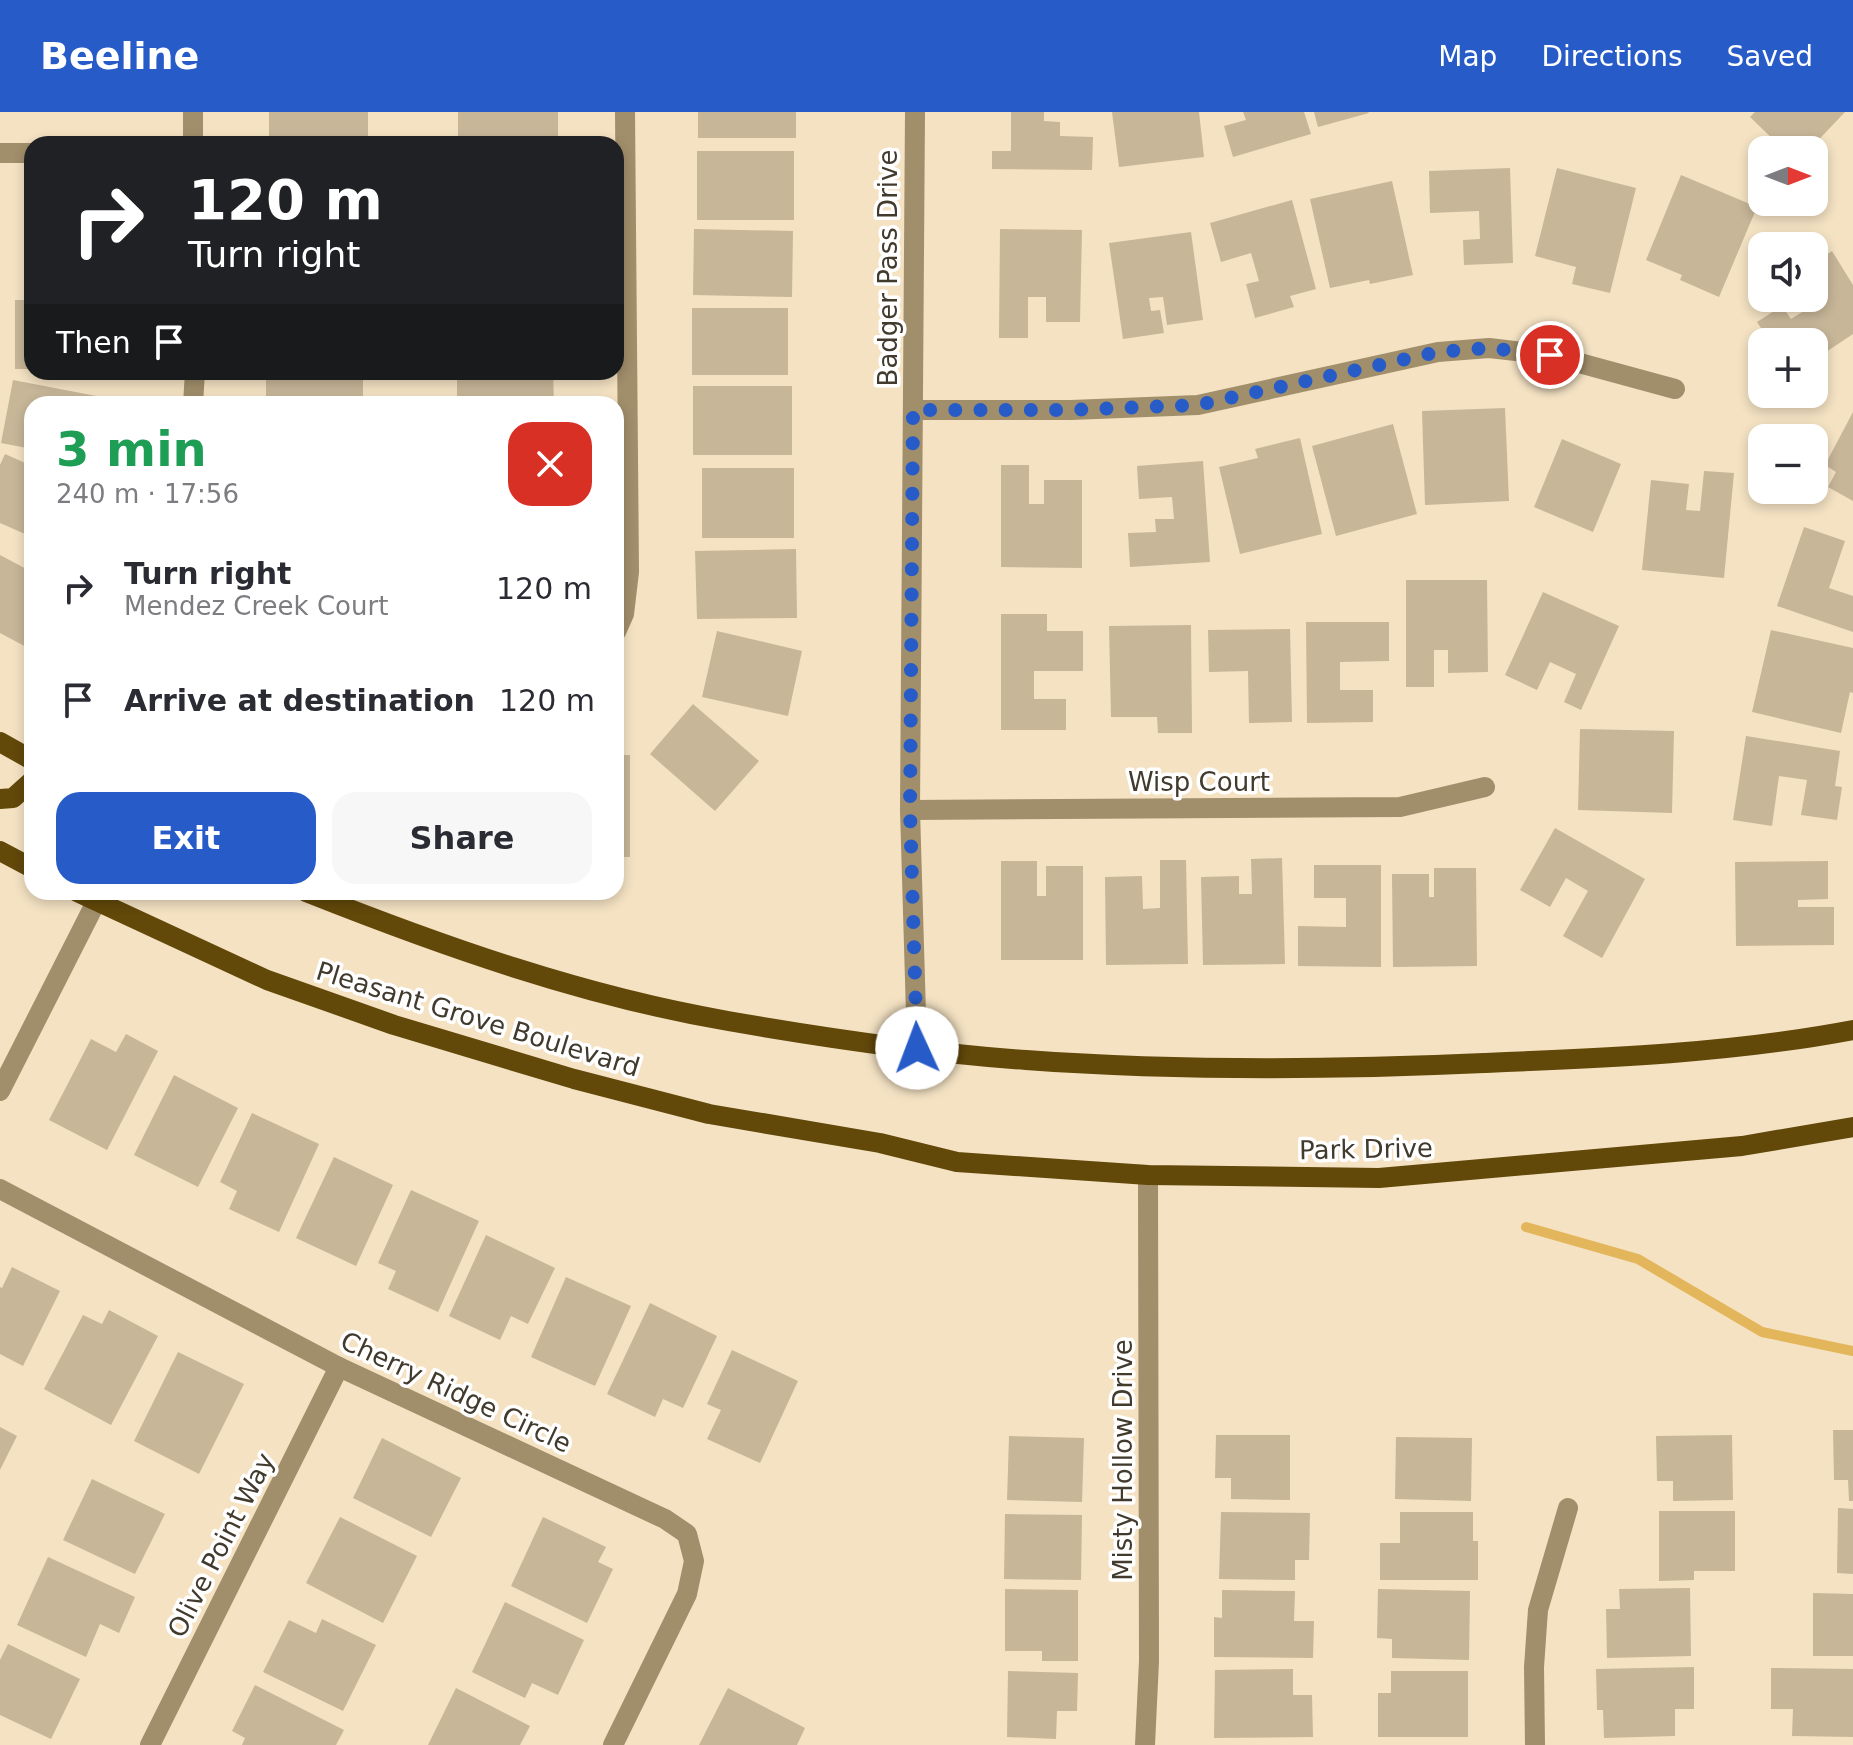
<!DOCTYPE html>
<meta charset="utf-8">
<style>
:root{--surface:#fff;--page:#f7f7f7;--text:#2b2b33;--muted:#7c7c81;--accent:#265bc8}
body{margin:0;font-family:"DejaVu Sans",sans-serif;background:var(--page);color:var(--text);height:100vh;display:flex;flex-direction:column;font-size:30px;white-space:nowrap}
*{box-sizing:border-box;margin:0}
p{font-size:26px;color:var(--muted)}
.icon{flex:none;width:44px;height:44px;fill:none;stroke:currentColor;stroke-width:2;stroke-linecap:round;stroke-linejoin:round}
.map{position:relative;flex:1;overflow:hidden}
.sheet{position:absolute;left:24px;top:284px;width:600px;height:504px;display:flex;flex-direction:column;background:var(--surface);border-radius:24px;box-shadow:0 4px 12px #0003}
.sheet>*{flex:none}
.top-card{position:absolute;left:24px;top:24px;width:600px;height:244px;border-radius:24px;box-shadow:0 4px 12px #0003;background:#202124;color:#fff;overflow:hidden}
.needle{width:52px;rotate:90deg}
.fabs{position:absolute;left:1748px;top:24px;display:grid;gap:16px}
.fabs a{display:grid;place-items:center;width:80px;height:80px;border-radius:16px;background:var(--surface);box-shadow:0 4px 12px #0003;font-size:40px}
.pin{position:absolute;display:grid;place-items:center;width:68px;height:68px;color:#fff;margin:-34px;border:4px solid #fff;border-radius:50%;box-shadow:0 2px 8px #0007}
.me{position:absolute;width:88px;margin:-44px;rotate:358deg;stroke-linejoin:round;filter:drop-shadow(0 0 6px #0008)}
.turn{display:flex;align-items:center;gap:28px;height:168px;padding:0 32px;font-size:36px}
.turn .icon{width:104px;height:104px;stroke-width:2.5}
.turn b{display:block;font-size:56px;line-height:68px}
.then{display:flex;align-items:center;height:76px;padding:0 32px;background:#0003;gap:16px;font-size:30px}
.round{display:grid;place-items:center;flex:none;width:84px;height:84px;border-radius:24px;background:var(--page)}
.overview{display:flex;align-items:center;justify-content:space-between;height:136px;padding:0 32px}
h1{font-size:48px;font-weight:700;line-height:60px;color:#1e9e55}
.action{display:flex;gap:16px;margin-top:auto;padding:16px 32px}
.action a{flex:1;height:92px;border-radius:24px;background:var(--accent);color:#fff;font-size:32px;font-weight:700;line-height:92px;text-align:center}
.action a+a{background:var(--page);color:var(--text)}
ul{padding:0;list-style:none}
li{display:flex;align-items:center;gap:24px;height:112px;padding:0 32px}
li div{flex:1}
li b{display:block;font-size:30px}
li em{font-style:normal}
header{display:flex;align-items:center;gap:48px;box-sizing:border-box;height:112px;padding:0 40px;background:var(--accent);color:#fff}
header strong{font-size:38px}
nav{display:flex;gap:44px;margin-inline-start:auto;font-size:28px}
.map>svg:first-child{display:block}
</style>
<header>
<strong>Beeline</strong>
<nav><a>Map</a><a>Directions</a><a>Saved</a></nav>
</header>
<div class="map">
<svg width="1853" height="1633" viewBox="0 0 1853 1633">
<rect width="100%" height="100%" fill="#f4e2c3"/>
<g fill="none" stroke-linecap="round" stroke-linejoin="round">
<polyline stroke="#e4b65c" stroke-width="10" points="1526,1115 1638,1147 1762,1220 1853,1239"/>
</g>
<g fill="#c7b698">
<rect x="269" y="0" width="99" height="32"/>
<rect x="458" y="0" width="100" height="32"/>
<rect x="698" y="0" width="98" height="26"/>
<polygon points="1011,0 1044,0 1044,9 1060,10 1060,24 1093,25 1092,58 992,57 992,39 1011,39"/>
<polygon points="1112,0 1199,0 1204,45 1119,55"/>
<polygon points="1243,0 1304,0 1311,22 1233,45 1224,14 1246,8"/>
<polygon points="1314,0 1368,0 1369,1 1318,15"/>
<polygon points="1755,0 1845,0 1809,38 1784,38 1750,5"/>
<rect x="697" y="39" width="97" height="69"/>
<polygon points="1510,56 1513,151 1464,153 1463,128 1480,127 1479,99 1430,101 1429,59"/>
<polygon points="1557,56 1636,76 1610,181 1572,172 1576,155 1535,144"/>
<polygon points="1681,63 1757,95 1719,185 1680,168 1682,163 1646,148"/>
<polygon points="1392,69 1413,163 1370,172 1369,168 1330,176 1310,87"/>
<polygon points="1292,88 1316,177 1290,184 1294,195 1255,206 1246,172 1259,169 1251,141 1221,150 1210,111"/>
<polygon points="26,107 32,107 32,169 27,169"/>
<polygon points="694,117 793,119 792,185 693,183"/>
<polygon points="1000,117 1082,118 1080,210 1046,210 1046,185 1028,185 1028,226 999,226"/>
<polygon points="1191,120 1203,208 1167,213 1163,185 1149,186 1151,199 1160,198 1164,221 1123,227 1109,131"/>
<polygon points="1832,139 1853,173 1853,222 1814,248 1814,230 1770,230 1757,210 1782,194 1791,207 1815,192 1811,186 1814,186 1814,151"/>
<rect x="15" y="188" width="17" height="69"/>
<rect x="692" y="196" width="96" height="67"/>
<rect x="266" y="260" width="97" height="24"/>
<polygon points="457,260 553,260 554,291 457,292"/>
<polygon points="13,268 117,288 116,292 32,292 32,337 1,331"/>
<rect x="693" y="274" width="99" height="69"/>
<polygon points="1505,296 1509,389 1425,393 1422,299"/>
<polygon points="1853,300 1853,389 1828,375 1836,360 1825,353"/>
<polygon points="1393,312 1417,402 1336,424 1312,334"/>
<polygon points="1300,326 1322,422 1240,442 1219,355 1258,346 1255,337"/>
<polygon points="1562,327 1621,352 1593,420 1534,395"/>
<polygon points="5,342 32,354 32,425 0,411 0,353"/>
<polygon points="1203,349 1210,450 1130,455 1128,421 1156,420 1155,407 1174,407 1172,385 1139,387 1137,354"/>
<polygon points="1001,353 1029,353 1029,392 1044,392 1044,368 1082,368 1082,456 1001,455"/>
<rect x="702" y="356" width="92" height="70"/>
<polygon points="1704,359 1734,361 1724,466 1642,458 1651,368 1689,372 1686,398 1700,399"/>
<polygon points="1804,415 1845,429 1829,476 1853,484 1853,520 1777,494"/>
<polygon points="796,437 797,506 697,507 695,439"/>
<polygon points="0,443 32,460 30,537 0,521"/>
<polygon points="1406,468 1487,468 1488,560 1448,561 1448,538 1434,538 1434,575 1406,575"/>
<polygon points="1543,480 1619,514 1581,598 1564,590 1576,562 1550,550 1537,578 1505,563"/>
<polygon points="1001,502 1047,502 1047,519 1083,519 1083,559 1034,559 1034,587 1066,587 1066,618 1001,618"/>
<polygon points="1306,510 1389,510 1389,549 1340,550 1340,578 1373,578 1373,610 1307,611"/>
<polygon points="1191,513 1192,621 1158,621 1157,605 1111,605 1109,514"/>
<polygon points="1290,517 1292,610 1249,611 1248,559 1209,560 1208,518"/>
<polygon points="1771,518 1853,536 1853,581 1850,580 1841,621 1752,600"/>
<polygon points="717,519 802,539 788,604 702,585"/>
<polygon points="693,592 759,649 715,699 650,642"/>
<polygon points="1580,617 1674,619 1672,701 1578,698"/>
<polygon points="1746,624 1840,639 1835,674 1842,675 1837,708 1801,703 1807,668 1779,664 1772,714 1733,708"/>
<rect x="616" y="643" width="14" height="102"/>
<polygon points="1555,716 1645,767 1602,846 1563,824 1588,779 1566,766 1550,795 1520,778"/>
<polygon points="1282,746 1285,852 1203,853 1201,765 1239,764 1239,782 1252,782 1251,747"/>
<polygon points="1160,748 1186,748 1188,852 1106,853 1105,765 1142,764 1143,797 1160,796"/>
<polygon points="1001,749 1037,749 1037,784 1046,784 1046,754 1083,754 1083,848 1001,848"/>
<polygon points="1828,749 1828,787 1798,788 1798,795 1834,795 1834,833 1736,834 1735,750"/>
<polygon points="1314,753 1381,753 1381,855 1298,854 1298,814 1346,815 1346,786 1314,786"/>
<polygon points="1434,756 1476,756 1477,854 1393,855 1392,762 1429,762 1429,785 1434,785"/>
<polygon points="126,922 158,939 107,1038 49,1008 91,927 116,940"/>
<polygon points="174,963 238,996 198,1075 134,1043"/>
<polygon points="252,1001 319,1032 279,1120 229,1097 237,1079 220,1070"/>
<polygon points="334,1045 393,1073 356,1154 296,1126"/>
<polygon points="411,1078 479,1109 438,1200 388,1177 396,1159 378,1151"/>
<polygon points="486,1123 555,1156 528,1212 511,1204 500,1228 449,1204"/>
<polygon points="12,1155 60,1179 23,1254 0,1242 0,1175 2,1176"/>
<polygon points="566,1165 631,1194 595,1274 531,1245"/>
<polygon points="650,1191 717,1224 683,1296 663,1287 655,1305 607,1282"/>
<polygon points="109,1198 158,1224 111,1313 44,1277 83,1203 102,1212"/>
<polygon points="732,1238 798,1269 760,1351 707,1327 721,1298 707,1292"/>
<polygon points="178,1240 244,1272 199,1362 134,1329"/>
<polygon points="0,1315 17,1324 0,1358"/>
<polygon points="1833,1318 1853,1318 1853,1389 1849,1389 1848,1368 1834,1368"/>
<polygon points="1216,1323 1290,1323 1290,1388 1231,1387 1231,1366 1215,1366"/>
<polygon points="1732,1323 1733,1388 1673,1389 1673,1369 1657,1369 1656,1324"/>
<polygon points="1009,1324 1084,1326 1082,1390 1007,1388"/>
<polygon points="1396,1325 1472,1326 1471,1389 1395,1387"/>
<polygon points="382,1326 461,1366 431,1425 353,1386"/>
<polygon points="92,1367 165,1402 135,1462 63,1428"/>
<polygon points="1838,1396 1853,1397 1853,1462 1837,1461"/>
<polygon points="1659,1399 1735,1399 1735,1459 1694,1459 1694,1468 1659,1469"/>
<polygon points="1221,1400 1310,1401 1309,1448 1295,1448 1295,1468 1219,1467"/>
<polygon points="1400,1400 1473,1400 1473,1429 1478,1429 1478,1468 1380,1468 1380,1431 1400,1431"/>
<polygon points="1005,1402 1082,1403 1081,1468 1004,1467"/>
<polygon points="340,1405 417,1444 383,1511 306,1471"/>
<polygon points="543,1405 606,1435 598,1450 613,1457 587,1511 511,1474"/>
<polygon points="48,1445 135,1485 119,1521 100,1512 86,1545 17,1513"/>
<polygon points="1690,1476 1691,1544 1607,1546 1606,1497 1620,1497 1619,1477"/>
<polygon points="1005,1477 1078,1478 1078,1549 1042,1549 1042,1539 1005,1539"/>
<polygon points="1378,1477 1470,1479 1469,1548 1392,1546 1392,1527 1377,1526"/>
<polygon points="1222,1478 1295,1479 1294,1509 1314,1509 1313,1546 1214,1545 1214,1505 1222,1506"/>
<polygon points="1813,1481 1853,1482 1853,1544 1813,1544"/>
<polygon points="505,1490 584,1528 558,1583 532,1571 525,1586 472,1560"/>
<polygon points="322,1507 376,1533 343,1599 263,1560 289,1508 316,1521"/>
<polygon points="8,1532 80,1567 51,1627 0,1603 0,1548"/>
<polygon points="1694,1555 1694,1597 1675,1597 1675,1624 1604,1626 1603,1598 1597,1598 1596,1557"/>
<polygon points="1771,1556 1853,1557 1853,1625 1792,1624 1793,1597 1771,1597"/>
<polygon points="1293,1557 1293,1583 1312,1583 1313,1625 1214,1626 1215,1558"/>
<polygon points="1008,1559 1078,1561 1077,1599 1057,1599 1056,1627 1007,1625"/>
<polygon points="1391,1559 1468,1559 1468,1625 1378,1625 1378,1581 1391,1581"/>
<polygon points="255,1573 344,1618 336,1633 242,1633 245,1626 232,1619"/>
<polygon points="456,1576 530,1614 520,1633 428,1633"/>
<polygon points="728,1576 805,1616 797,1633 699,1633"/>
</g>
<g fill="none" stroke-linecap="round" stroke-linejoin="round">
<g stroke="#a18e6b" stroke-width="20">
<polyline points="915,0 910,698 917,936"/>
<polyline points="193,32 193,0"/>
<polyline points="0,41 32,41"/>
<polyline points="193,292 195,260"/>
<polyline points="913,298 1071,298 1198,293 1438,240 1489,236 1550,243 1675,277"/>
<polyline points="616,520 624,502 629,460 625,0"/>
<polyline points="910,698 1400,695 1485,675"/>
<polyline points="0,979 96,790"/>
<polyline points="0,1077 339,1255 665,1407 687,1422 694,1449 687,1482 613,1633"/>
<polyline points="150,1633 339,1255"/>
<polyline points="1145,1633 1149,1549 1148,1063"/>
<polyline points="1535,1633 1534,1555 1538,1498 1568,1396"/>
</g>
<g stroke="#624809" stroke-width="20">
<polyline points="0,630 32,648"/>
<polyline points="0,687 13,686 32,669"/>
<polyline points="0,739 32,756"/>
<polyline points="77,780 267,868 394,913 574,967 709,1002 880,1031 957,1050 1148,1063 1379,1066 1742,1034 1853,1015"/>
<path d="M306,780c136,54 277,104 422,129 98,17 199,32 298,39 152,11 306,10 458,3 123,-5 248,-10 369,-33"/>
</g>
</g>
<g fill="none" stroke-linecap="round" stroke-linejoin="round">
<polyline stroke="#265bc8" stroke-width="14" stroke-dasharray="0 25.2" points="917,936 910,698 913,298 1071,298 1198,293 1438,240 1489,236 1550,243"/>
</g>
<g text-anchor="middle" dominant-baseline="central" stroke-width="7" stroke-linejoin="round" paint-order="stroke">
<g font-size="26" fill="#413a2d" stroke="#fff">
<text transform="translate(888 156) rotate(-90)">Badger Pass Drive</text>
<text x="1199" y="670">Wisp Court</text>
<text transform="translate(478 907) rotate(17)">Pleasant Grove Boulevard</text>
<text transform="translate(1366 1037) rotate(-1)">Park Drive</text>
<text transform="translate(456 1280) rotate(25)">Cherry Ridge Circle</text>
<text transform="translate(1123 1348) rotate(-90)">Misty Hollow Drive</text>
<text transform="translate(221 1433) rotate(-63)">Olive Point Way</text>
</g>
</g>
</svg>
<div class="fabs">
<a><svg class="needle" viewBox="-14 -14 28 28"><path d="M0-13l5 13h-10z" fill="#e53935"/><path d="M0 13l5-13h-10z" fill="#7c7c81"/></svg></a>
<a><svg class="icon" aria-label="sound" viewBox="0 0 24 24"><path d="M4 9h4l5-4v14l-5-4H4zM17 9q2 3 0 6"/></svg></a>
<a>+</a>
<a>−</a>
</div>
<div class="pin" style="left:1550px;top:243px;background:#d93025"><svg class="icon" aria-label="arrive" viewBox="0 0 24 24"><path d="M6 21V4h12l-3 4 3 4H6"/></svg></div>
<svg class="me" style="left:917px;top:936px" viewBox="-20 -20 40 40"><circle r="19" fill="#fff"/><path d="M0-13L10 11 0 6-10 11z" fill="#265bc8"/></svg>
<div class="top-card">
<div class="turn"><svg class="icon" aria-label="right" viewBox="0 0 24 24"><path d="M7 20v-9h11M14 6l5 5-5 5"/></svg><div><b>120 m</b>Turn right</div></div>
<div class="then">Then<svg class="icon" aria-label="arrive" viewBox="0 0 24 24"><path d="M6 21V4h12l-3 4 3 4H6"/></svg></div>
</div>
<section class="sheet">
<div class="overview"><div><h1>3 min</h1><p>240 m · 17:56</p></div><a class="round" style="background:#d93025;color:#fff"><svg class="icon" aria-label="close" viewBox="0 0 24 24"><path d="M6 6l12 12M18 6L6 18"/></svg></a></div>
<ul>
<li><svg class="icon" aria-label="right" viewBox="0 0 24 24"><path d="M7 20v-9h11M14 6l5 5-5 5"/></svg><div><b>Turn right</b><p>Mendez Creek Court</p></div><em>120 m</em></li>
<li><svg class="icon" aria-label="arrive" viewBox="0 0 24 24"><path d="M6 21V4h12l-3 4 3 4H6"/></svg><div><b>Arrive at destination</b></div><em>120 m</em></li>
</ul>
<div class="action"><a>Exit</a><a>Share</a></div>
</section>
</div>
